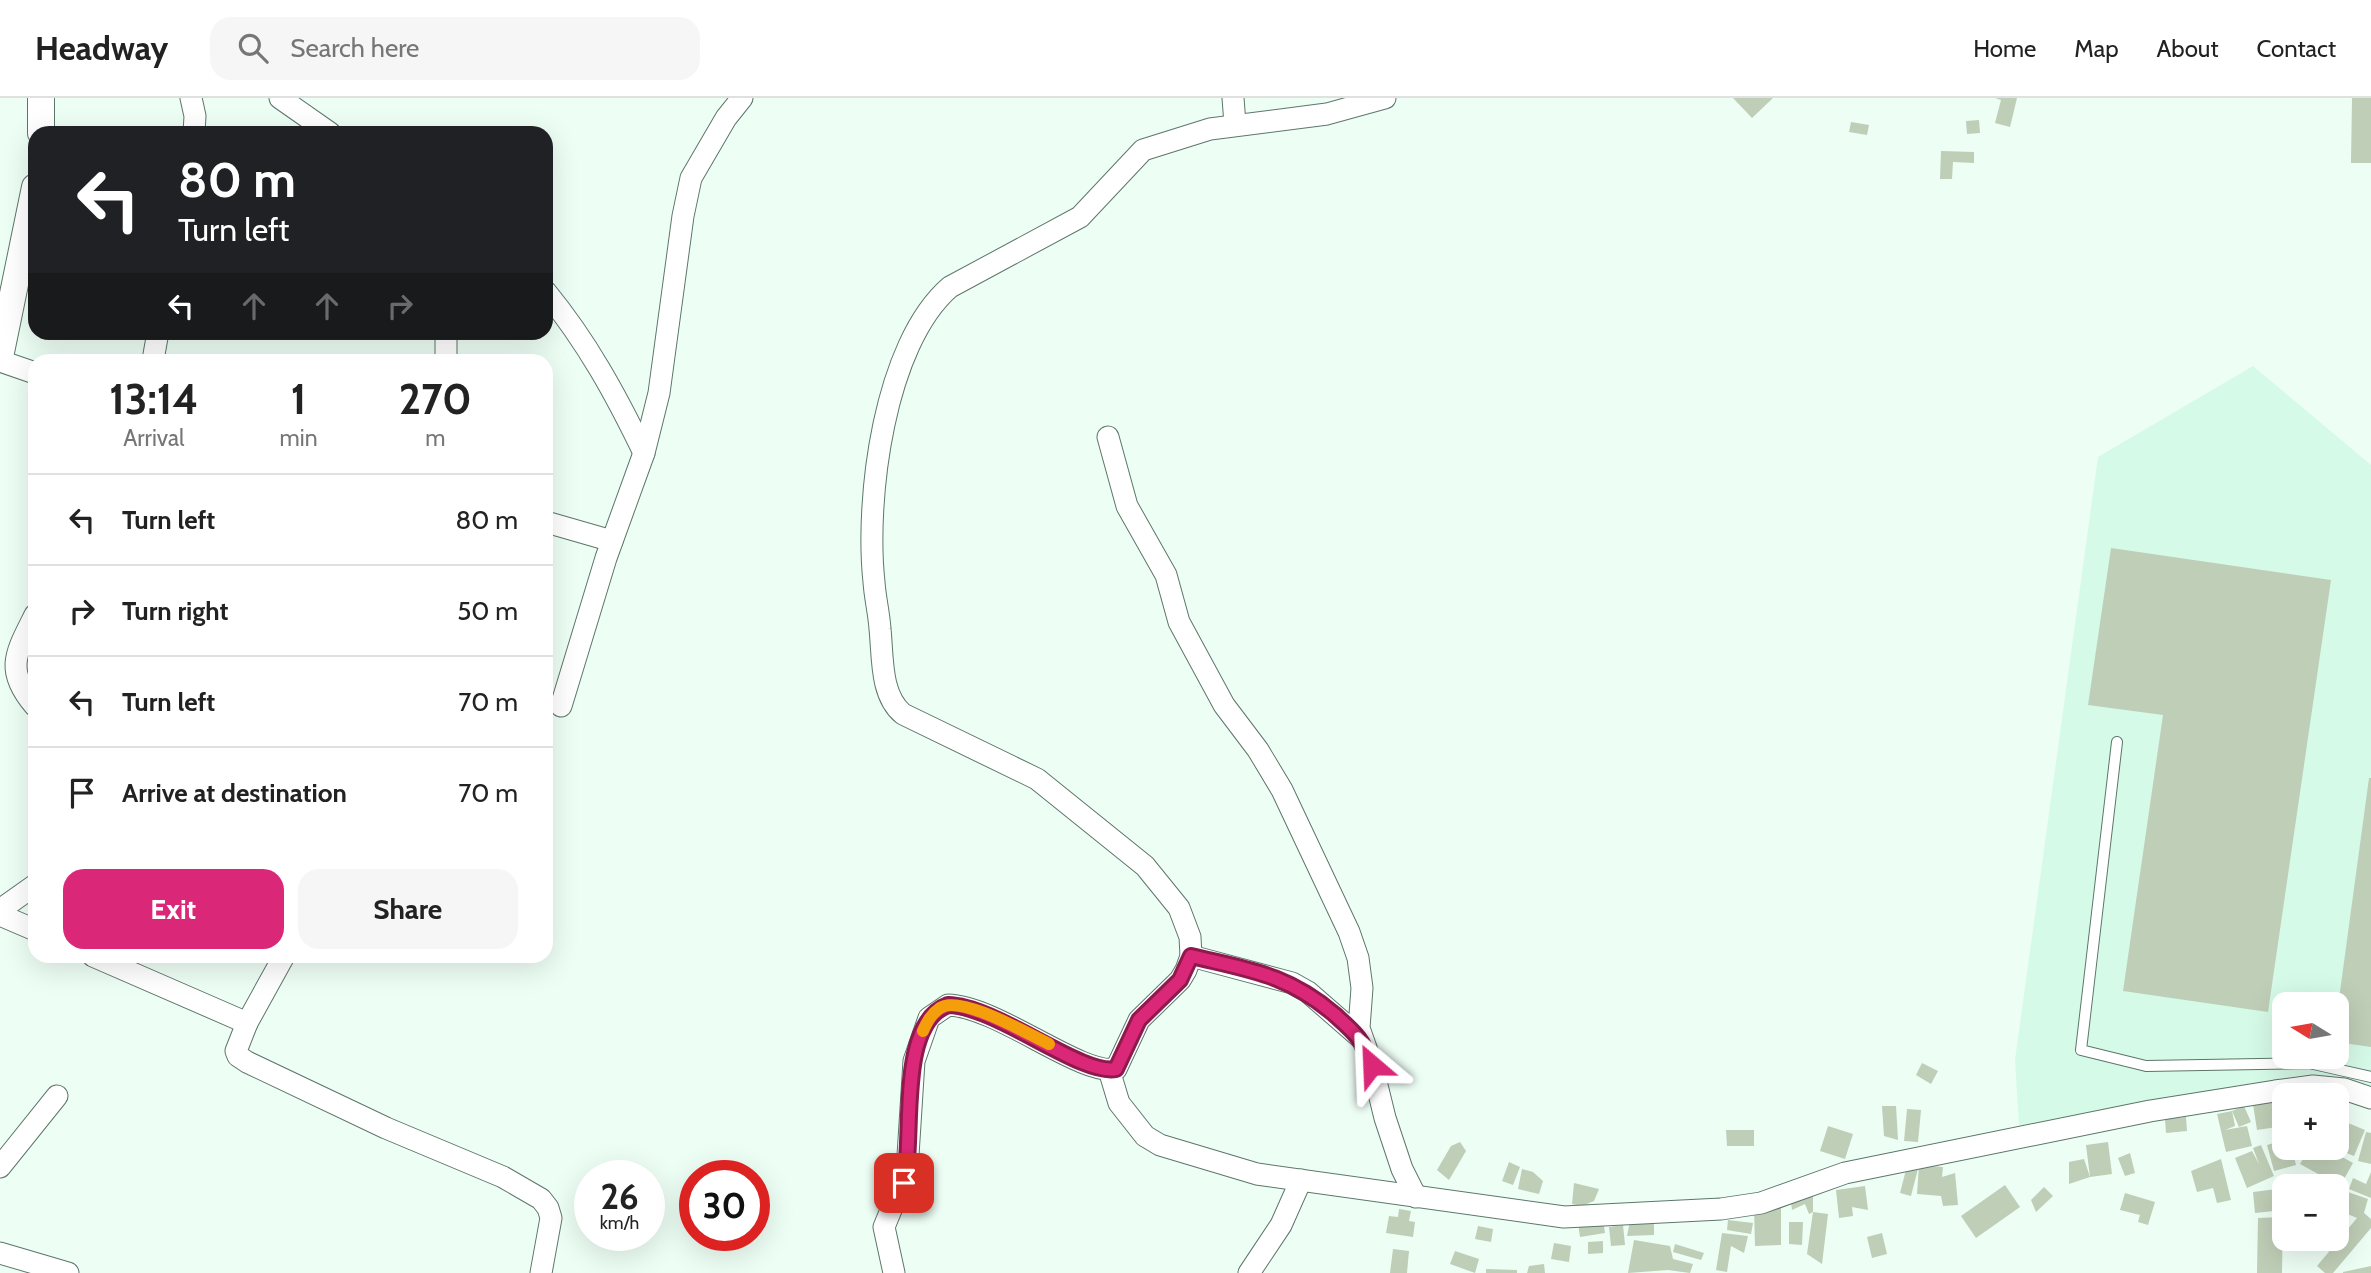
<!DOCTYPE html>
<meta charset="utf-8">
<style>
:root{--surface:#fff;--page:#f6f6f6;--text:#222;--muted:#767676;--line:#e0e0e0;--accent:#db2777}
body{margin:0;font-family:Cabin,sans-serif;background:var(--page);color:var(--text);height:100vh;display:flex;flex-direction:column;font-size:26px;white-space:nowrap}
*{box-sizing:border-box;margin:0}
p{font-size:23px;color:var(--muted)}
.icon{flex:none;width:38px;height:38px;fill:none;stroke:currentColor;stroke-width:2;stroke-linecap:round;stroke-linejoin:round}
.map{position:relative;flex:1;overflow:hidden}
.drawer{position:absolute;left:28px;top:256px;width:525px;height:609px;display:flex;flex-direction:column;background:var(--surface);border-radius:21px;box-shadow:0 7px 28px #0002}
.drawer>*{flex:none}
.banner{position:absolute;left:28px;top:28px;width:525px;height:214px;border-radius:21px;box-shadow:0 7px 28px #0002;background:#202124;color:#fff;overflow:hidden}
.needle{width:46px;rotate:281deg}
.fabs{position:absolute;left:2272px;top:894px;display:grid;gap:14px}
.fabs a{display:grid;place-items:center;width:77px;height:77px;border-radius:14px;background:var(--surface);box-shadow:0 7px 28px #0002;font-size:35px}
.speed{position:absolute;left:574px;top:1062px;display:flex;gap:14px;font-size:35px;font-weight:700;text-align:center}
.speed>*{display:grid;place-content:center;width:91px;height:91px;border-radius:50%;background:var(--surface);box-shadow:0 7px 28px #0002;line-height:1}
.speed small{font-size:18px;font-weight:400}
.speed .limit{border:10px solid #d22;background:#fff;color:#111}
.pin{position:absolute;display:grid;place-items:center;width:60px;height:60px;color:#fff;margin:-30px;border-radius:14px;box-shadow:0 4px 10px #0006}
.me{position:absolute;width:77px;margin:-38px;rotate:334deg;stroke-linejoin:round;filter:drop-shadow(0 0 5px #0008)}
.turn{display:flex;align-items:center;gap:24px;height:147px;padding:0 35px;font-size:32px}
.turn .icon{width:91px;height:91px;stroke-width:2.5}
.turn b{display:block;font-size:49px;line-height:60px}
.lanes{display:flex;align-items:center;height:66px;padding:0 35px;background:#0003;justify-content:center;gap:35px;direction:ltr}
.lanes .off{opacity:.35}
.eta{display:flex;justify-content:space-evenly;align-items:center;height:119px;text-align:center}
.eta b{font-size:42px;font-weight:700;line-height:49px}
.cta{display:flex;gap:14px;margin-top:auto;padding:14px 35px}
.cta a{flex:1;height:80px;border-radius:21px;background:var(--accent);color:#fff;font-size:28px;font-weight:700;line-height:80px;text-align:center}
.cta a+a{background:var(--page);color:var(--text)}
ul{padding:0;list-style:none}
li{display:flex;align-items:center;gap:21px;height:91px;padding:0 35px;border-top:2px solid var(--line)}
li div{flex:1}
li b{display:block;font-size:26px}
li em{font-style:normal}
header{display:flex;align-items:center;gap:42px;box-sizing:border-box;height:98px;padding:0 35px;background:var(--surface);border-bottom:2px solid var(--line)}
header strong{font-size:33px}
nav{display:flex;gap:38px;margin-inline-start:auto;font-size:24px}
.search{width:490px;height:63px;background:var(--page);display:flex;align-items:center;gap:18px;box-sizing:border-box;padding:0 24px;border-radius:21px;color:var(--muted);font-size:26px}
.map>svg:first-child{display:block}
</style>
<header>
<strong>Headway</strong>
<div class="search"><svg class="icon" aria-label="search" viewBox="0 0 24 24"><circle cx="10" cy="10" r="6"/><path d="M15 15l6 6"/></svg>Search here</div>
<nav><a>Home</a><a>Map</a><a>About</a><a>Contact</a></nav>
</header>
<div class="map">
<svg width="2371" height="1175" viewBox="0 0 2371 1175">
<rect width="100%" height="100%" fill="#edfef5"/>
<path fill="#d6fae8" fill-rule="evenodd" d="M2253,268l118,99v623l-21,-9 -46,-4 -285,51 -4,-66 83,-603zM2284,906h52v53h-52z"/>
<g fill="#bfceb7">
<polygon points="1733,0 1773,0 1752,20"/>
<polygon points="2017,0 2010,29 1995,25 2001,2 1995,0"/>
<polygon points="2352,0 2371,0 2371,65 2351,65"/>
<polygon points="1979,22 1980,35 1967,36 1966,23"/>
<polygon points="1851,24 1869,27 1867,37 1849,34"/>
<polygon points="1941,53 1974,54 1974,65 1953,64 1952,81 1940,81"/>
<polygon points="2111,450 2331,482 2268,914 2123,893 2163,617 2088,607"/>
<polygon points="2369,680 2371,680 2371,949 2336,944 2336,923"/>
<polygon points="1922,965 1938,973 1931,986 1916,977"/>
<polygon points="2284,1000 2284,1028 2257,1032 2253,1006"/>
<polygon points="1882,1008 1896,1008 1898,1042 1884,1038"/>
<polygon points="2244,1008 2251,1024 2239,1029 2232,1013"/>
<polygon points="1907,1011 1921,1012 1918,1044 1904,1043"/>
<polygon points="2232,1013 2235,1028 2225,1032 2247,1028 2252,1048 2226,1054 2217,1016"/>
<polygon points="2186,1019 2187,1033 2166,1035 2165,1021"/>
<polygon points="2336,1020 2365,1032 2354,1058 2336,1051"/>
<polygon points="1828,1028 1853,1036 1845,1061 1820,1053"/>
<polygon points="1726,1032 1754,1032 1754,1048 1727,1048"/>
<polygon points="2366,1034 2371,1035 2371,1066 2358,1063"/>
<polygon points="2284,1042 2284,1050 2292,1050 2296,1067 2274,1073 2267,1047"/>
<polygon points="1460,1044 1466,1053 1449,1082 1437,1072 1451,1048"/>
<polygon points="2108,1044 2112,1076 2090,1079 2086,1047"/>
<polygon points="2261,1047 2274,1078 2247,1090 2235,1060 2252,1053 2259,1066 2253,1050"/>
<polygon points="2309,1050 2326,1050 2353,1065 2340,1088 2300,1066"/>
<polygon points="2130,1055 2135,1075 2125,1078 2118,1060"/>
<polygon points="2084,1061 2090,1079 2069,1086 2069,1064"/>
<polygon points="2221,1061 2231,1102 2217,1105 2213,1090 2197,1094 2191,1073"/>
<polygon points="1509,1064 1520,1069 1513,1087 1502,1083"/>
<polygon points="1908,1064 1919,1067 1911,1098 1900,1095"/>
<polygon points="1919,1067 1943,1069 1942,1079 1955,1075 1958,1107 1943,1108 1941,1098 1917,1096"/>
<polygon points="1522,1071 1533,1074 1543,1083 1539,1096 1518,1091"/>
<polygon points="2371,1074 2371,1100 2349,1091 2353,1080 2366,1086"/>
<polygon points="2285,1077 2293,1088 2284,1088 2284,1095 2276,1083"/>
<polygon points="1574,1085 1599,1091 1594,1103 1582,1108 1572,1106"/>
<polygon points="2005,1087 2020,1109 1976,1140 1961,1118"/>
<polygon points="1865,1088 1868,1112 1852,1109 1853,1118 1839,1120 1836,1092"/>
<polygon points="2044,1089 2053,1098 2036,1114 2031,1102"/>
<polygon points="2277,1091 2278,1102 2284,1101 2284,1112 2255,1115 2253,1094"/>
<polygon points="1813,1092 1813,1114 1828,1116 1822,1166 1807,1156 1813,1114 1809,1116 1805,1106 1792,1112 1790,1096"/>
<polygon points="2345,1093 2368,1101 2364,1115 2371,1121 2371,1130 2333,1175 2325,1175 2317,1168 2357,1120 2338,1112"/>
<polygon points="2125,1095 2155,1104 2148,1127 2138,1124 2140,1117 2120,1112"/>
<polygon points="1781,1109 1781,1147 1755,1148 1754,1110"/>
<polygon points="1399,1111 1411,1113 1409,1123 1415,1124 1413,1139 1386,1135 1389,1118 1398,1119"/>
<polygon points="2283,1119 2282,1175 2257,1175 2258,1120"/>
<polygon points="1603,1121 1605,1135 1580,1139 1578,1125"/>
<polygon points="1728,1122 1753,1125 1751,1136 1727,1132"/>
<polygon points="1630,1123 1654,1123 1654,1137 1627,1138"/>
<polygon points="1789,1124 1803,1124 1802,1147 1789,1146"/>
<polygon points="1623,1127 1625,1147 1611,1148 1609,1129"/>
<polygon points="1478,1128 1493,1131 1491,1144 1475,1141"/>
<polygon points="1722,1135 1748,1138 1744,1155 1731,1148 1727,1174 1716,1172"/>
<polygon points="1882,1135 1887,1156 1872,1160 1867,1139"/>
<polygon points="1634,1142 1670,1148 1673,1161 1693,1166 1690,1175 1668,1172 1628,1175"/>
<polygon points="1603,1143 1603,1155 1588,1156 1588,1144"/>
<polygon points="1554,1145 1571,1148 1569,1164 1551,1161"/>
<polygon points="1675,1146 1704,1155 1701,1162 1673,1154"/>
<polygon points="1393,1151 1409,1153 1407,1175 1390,1175"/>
<polygon points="1455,1153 1479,1161 1475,1175 1450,1166"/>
<polygon points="1544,1166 1545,1175 1527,1175 1529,1168"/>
<polygon points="2371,1168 2371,1175 2343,1175 2343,1174"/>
<polygon points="1486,1171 1517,1172 1517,1175 1486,1175"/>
</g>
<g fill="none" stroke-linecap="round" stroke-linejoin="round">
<defs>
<polyline id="service" points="2117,644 2081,952 2146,968 2309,965 2371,979"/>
<g id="minor">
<polyline points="191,0 195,18 194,35"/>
<polyline points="280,0 330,35"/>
<polyline points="1233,0 1235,26"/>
<path d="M546,194c41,50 70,103 98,161"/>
<polyline points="446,234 446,262"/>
<polyline points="153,262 158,234"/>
<polyline points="0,263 35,275"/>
<polyline points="1108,339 1127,408 1166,477 1179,524 1224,607 1258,652 1282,692 1349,834 1358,860 1362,890 1359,930 1372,967 1385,1020 1402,1071 1416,1099"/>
<polyline points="546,424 612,443"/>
<path d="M35,517c-19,38 -31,55 0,91"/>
<polyline points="561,608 606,460 644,355 659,295 683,118 691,80 726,20 742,0"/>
<polyline points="0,812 35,787"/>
<polyline points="0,817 35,832"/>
<polyline points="93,858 247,925 284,858"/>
<polyline points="1191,858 1292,885 1308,894 1362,941"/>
<polyline points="247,925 236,953 238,958 247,964 386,1030 503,1079 541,1101 548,1110 551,1120 541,1175"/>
<polyline points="1109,972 1119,1005 1145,1038 1160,1047 1257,1076 1564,1119 1721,1111 1761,1105 1845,1075 2150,1013 2275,993 2313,988 2344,991 2371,1000"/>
<polyline points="0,1069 57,998"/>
<polyline points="0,1155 68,1175"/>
<path d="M894,1175l-10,-46 23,-56 7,-110 15,-43 19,-13c49,1 133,71 168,64l23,-49 41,-40 6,-10 5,-14 -1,-19 -11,-29 -34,-42 -108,-87 -134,-65c-23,-19 -20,-57 -23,-85 -1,-16 -5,-31 -6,-47 -9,-83 10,-238 76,-295l130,-70 63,-67 67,-21 117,-15 58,-16"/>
<polyline points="1249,1175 1281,1127 1301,1082"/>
</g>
<g id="tertiary">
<polyline points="41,0 41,35"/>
<polyline points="0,259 35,89"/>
</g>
</defs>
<use href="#service" stroke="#5d766a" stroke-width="12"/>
<use href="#minor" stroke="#5d766a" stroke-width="23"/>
<use href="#tertiary" stroke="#5d766a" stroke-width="28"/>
<use href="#service" stroke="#fff" stroke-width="10"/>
<use href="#minor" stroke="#fff" stroke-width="21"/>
<use href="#tertiary" stroke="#fff" stroke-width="26"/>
</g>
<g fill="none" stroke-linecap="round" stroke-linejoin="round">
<defs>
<path id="route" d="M904,1085c11,-44 -8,-159 44,-178 49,1 133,71 168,64l23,-49 41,-40 11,-24c58,14 96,18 143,58 22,20 27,23 38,51"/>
</defs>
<use href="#route" stroke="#8e194d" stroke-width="18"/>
<use href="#route" stroke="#db2777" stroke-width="12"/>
<path stroke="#f59e0b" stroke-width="12" d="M923,933c4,-9 8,-17 17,-23 20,-14 88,26 109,36"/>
</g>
</svg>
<div class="fabs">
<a><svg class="needle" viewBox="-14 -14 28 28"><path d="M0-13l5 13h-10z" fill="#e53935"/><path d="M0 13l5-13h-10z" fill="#767676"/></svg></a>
<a>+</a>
<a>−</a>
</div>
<div class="speed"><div>26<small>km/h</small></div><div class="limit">30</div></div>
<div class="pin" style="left:904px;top:1085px;background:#d93025"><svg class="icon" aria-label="arrive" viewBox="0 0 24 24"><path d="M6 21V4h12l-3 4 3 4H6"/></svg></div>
<svg class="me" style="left:1372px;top:967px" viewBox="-20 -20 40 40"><path d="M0-17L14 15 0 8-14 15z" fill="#db2777" stroke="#fff" stroke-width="4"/></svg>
<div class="banner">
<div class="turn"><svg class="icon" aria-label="left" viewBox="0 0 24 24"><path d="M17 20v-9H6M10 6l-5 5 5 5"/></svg><div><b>80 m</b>Turn left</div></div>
<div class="lanes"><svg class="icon" aria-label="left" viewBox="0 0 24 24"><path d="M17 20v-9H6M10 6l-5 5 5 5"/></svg><svg class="icon off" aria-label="ahead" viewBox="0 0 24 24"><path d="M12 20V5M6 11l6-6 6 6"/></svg><svg class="icon off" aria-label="ahead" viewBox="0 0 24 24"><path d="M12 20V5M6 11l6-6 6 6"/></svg><svg class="icon off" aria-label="right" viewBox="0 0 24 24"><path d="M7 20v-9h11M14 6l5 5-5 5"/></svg></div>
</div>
<section class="drawer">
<div class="eta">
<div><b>13:14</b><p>Arrival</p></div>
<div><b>1</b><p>min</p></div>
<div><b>270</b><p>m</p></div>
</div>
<ul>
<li><svg class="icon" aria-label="left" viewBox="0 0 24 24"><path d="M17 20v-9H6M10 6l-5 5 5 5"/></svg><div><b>Turn left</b></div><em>80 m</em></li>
<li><svg class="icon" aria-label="right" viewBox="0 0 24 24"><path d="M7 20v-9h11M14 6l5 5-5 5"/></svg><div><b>Turn right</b></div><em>50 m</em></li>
<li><svg class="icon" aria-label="left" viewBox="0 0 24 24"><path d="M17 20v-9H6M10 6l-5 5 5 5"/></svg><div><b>Turn left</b></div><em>70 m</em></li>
<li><svg class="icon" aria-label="arrive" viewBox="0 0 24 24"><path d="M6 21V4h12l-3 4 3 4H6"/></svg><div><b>Arrive at destination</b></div><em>70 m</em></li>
</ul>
<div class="cta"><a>Exit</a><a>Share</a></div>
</section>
</div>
